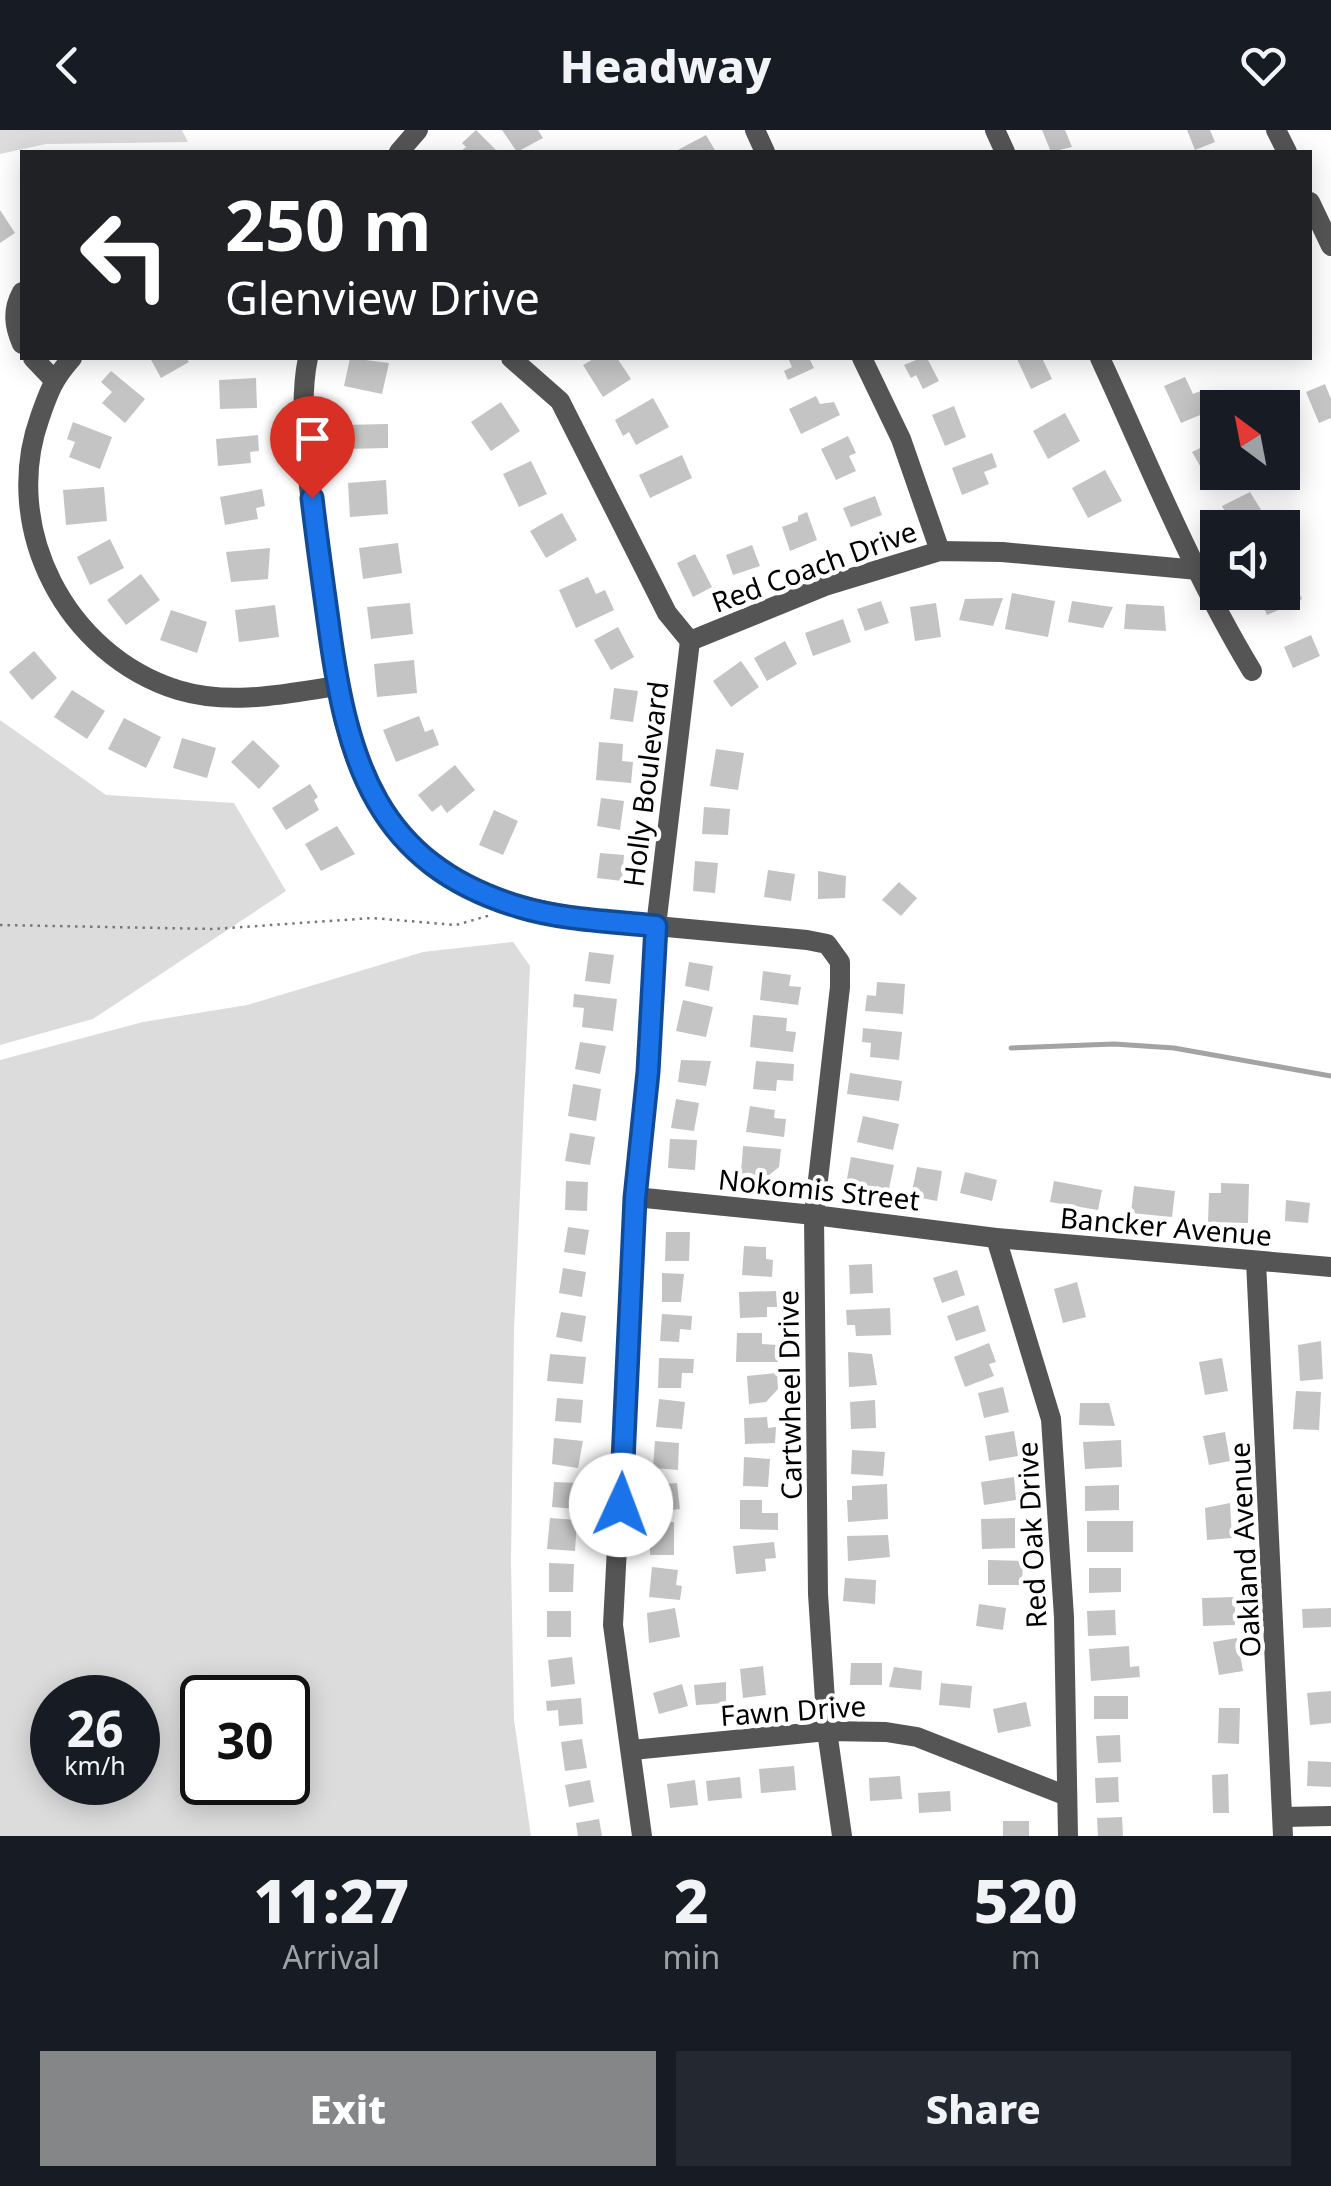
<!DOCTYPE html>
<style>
:root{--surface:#171b24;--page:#242831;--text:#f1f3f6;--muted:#9ea1a6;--accent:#858687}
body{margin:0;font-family:"Noto Sans",sans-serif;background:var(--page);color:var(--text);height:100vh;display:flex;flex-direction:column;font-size:38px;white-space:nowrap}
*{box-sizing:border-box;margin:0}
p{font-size:32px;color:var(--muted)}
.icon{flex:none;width:55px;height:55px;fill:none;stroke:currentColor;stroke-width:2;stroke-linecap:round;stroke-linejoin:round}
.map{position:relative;height:1706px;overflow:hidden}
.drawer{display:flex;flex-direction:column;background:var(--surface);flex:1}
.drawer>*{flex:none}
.guide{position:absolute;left:20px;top:20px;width:1292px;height:210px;border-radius:0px;box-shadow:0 5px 25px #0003;background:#202124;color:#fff;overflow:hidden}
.needle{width:65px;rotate:328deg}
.tools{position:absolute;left:1200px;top:260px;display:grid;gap:20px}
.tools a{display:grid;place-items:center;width:100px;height:100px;border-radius:0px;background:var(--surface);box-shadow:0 5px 25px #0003;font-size:50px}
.speed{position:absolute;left:30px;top:1545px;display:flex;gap:20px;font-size:50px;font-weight:700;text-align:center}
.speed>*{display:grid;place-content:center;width:130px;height:130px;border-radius:50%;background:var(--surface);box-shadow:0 5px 25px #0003;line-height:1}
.speed small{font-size:25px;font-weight:400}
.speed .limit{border:5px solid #111;border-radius:15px;background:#fff;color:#111}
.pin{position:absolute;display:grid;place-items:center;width:85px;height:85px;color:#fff;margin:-102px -42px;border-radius:50% 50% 50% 0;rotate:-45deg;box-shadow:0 0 10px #0007}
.pin .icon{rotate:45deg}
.me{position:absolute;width:110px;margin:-55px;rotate:2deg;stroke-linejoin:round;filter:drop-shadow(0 0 8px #0008)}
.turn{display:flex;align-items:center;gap:35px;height:210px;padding:0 40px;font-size:45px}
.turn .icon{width:130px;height:130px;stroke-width:2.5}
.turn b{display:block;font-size:70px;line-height:85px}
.eta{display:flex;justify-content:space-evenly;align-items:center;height:170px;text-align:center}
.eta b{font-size:60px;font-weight:800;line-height:70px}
.primary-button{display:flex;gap:20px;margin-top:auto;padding:20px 40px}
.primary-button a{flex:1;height:115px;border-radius:0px;background:var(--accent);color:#fff;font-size:40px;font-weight:800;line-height:115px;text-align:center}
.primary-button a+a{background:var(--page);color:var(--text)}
header{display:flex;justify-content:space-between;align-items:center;height:130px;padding:0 40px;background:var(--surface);font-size:45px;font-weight:800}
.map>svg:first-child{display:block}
</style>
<header><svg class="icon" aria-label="back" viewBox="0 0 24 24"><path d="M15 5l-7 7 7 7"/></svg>Headway<svg class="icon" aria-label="heart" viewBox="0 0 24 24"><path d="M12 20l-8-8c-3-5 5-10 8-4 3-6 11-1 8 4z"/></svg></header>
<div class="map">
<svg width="1331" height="1706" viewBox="0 0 1331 1706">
<rect width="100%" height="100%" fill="#fff"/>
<g fill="#dcdcdc" fill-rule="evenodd">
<polygon points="0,0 182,0 188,12 46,14 0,24"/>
<polygon points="0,590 106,665 234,673 286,761 93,889 0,915"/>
<path d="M513,812l17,24 -16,365 -3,231 3,158 17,116h-531v-776l143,-38 104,-17 176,-53zM52,1568h86v84h-86zM202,1568h86v84h-86z"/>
</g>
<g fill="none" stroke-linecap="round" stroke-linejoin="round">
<polyline stroke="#a3a3a3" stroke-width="5" points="1011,918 1114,914 1174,918 1331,946"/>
</g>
<g fill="#c4c4c4">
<polygon points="476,0 498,22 460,22 466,17 462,13"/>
<polygon points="502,0 538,0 543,8 517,22"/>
<polygon points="1042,0 1065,0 1072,17 1051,22"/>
<polygon points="1187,0 1210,0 1215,12 1195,20"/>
<polygon points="706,5 716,22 674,22"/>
<polygon points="0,80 15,103 0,113"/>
<polygon points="150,228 186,228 189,232 161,248"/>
<polygon points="350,228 389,233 382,264 344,256"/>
<polygon points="595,228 617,228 631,249 603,267 583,235"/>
<polygon points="788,228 809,228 814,238 788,250 784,241 792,237"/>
<polygon points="921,228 927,228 939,251 923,259 916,245 911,248 904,235"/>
<polygon points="1020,228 1042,228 1052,249 1031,259 1017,229"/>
<polygon points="111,241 145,269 125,293 102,273 112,262 101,252"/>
<polygon points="1185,247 1193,264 1203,260 1209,274 1202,277 1205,283 1181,293 1164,256"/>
<polygon points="256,248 257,278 220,279 219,250"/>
<polygon points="1325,254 1331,269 1331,288 1319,293 1306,262"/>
<polygon points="816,266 820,274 834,272 840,285 801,304 789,279"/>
<polygon points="653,268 669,297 636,315 629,302 623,306 615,290"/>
<polygon points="501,272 520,301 491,321 471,292"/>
<polygon points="954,276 966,307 945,316 932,285"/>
<polygon points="1065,283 1080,311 1048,329 1033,301"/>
<polygon points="73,292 112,307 100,339 69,327 75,312 67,309"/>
<polygon points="388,294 388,318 343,319 342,295"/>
<polygon points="258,305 259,321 250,322 251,333 218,336 216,309"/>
<polygon points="848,306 856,323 849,326 856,341 836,350 821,319"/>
<polygon points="1218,309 1218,342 1242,343 1211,355 1192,322"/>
<polygon points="992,323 997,337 984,342 989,354 962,365 952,338"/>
<polygon points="682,325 692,348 650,368 639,345"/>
<polygon points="531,331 547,364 519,377 503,344"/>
<polygon points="1105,340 1122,371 1088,388 1072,358"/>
<polygon points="386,350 388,384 350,387 348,353"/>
<polygon points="104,357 107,391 66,395 63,360"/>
<polygon points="262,359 265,376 256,378 258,389 225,395 220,367"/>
<polygon points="1250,362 1271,396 1234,398 1222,376"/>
<polygon points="875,366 882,385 851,397 843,378"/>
<polygon points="807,382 817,410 790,421 782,397 798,391 798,386"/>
<polygon points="562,383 577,410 546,428 530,401"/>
<polygon points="110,409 124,438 90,455 77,427"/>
<polygon points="398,413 402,443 363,449 359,418"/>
<polygon points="752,415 760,436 733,445 726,425"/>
<polygon points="270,418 268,449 231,452 226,422"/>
<polygon points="695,424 712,457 693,467 677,433"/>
<polygon points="1288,440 1302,469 1267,485 1257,462 1282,462 1282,443"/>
<polygon points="141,444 160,470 126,495 107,470"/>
<polygon points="588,447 596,464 605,460 614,480 576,498 559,460"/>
<polygon points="1012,463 1055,471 1048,507 1005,499"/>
<polygon points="1003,468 993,496 959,490 965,469"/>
<polygon points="881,471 889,493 865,501 857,479"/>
<polygon points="1072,471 1105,476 1113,477 1103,498 1068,492"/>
<polygon points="410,473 413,504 371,509 367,477"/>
<polygon points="936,473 941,507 915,511 910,477"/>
<polygon points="1126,474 1164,476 1166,501 1124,499"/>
<polygon points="275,475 279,507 239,512 235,480"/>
<polygon points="171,480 207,492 197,523 160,510"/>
<polygon points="843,489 851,512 813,526 805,503"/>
<polygon points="618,497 634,527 611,540 594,510"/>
<polygon points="1311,505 1320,526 1293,538 1284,517"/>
<polygon points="785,511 797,534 767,551 754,528"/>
<polygon points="34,521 57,548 32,570 9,542"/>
<polygon points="414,530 417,563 377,567 374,534"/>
<polygon points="741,531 759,557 731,577 713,551"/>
<polygon points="614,558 638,561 633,592 610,589"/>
<polygon points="72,560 105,581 87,609 54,587"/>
<polygon points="419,586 425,602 433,599 439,615 396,632 383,600"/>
<polygon points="124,588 161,607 146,638 108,619"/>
<polygon points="182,608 216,618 207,648 173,638"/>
<polygon points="253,610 280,636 259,659 231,632"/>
<polygon points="599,612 623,614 622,631 633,632 631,653 596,650"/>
<polygon points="716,619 744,623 738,660 710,656"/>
<polygon points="455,635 475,660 447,683 441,675 432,682 418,665"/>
<polygon points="310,654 318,667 314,670 319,680 286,700 272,678"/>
<polygon points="601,668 624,671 620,700 597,696"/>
<polygon points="704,677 730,679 728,705 702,704"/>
<polygon points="494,680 518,691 503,725 479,715"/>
<polygon points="337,696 355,724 321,741 305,714"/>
<polygon points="600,723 624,725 622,751 597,748"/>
<polygon points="695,731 718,733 715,763 693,761"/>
<polygon points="768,740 795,744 791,771 764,767"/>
<polygon points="818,741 846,746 845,768 818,769"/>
<polygon points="899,752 917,768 901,786 882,770"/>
<polygon points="589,822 614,825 610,854 585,851"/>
<polygon points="689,832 713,836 709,861 685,856"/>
<polygon points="763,841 791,845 789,856 801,857 798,875 760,870"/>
<polygon points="877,852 905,854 903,884 865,881 867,865 876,866"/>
<polygon points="574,864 617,869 613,901 582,897 584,878 573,877"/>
<polygon points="683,870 713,877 706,907 676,901"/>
<polygon points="753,885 787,888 786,901 796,902 793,922 750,917"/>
<polygon points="863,898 902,902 899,930 870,927 871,913 862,912"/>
<polygon points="580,912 606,916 600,944 575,939"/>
<polygon points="681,930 711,931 706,956 678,952"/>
<polygon points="756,931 794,934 793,951 777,950 776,961 753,959"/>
<polygon points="850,943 902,951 899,971 847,964"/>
<polygon points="573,954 601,959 596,991 568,986"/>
<polygon points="676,969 699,973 694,1001 671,998"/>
<polygon points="750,976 775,980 774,988 786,989 784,1007 746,1002"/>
<polygon points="863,986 899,994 893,1020 857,1012"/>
<polygon points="570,1003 595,1007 590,1035 565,1031"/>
<polygon points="670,1009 697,1010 695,1040 668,1038"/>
<polygon points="743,1016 781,1019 779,1037 768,1046 741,1044"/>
<polygon points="851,1027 894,1035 888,1063 846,1054"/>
<polygon points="917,1037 942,1041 937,1071 911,1066"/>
<polygon points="965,1042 997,1050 992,1071 960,1063"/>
<polygon points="566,1051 588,1052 587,1081 565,1080"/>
<polygon points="1054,1051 1102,1060 1098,1080 1050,1072"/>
<polygon points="1221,1053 1249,1054 1248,1093 1208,1092 1209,1063 1221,1063"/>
<polygon points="1134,1056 1175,1061 1172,1087 1131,1083"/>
<polygon points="1286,1070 1310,1073 1308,1093 1285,1091"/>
<polygon points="568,1097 589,1100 585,1125 564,1122"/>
<polygon points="666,1102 690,1102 689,1131 665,1131"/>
<polygon points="744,1116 766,1117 766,1129 773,1130 772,1147 742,1145"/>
<polygon points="872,1134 873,1163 850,1164 849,1135"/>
<polygon points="563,1138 586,1142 582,1167 559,1163"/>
<polygon points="957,1140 965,1165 942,1173 933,1148"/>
<polygon points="662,1143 684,1144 681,1172 662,1172"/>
<polygon points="1077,1152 1086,1187 1063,1193 1054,1159"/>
<polygon points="776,1161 777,1177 767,1177 767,1187 740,1188 739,1162"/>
<polygon points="978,1175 986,1201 956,1211 947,1186"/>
<polygon points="890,1178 891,1205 856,1206 855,1195 847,1195 846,1180"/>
<polygon points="561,1182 586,1186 582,1212 556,1207"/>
<polygon points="662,1184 692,1186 691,1200 680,1199 679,1212 660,1211"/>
<polygon points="737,1203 762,1203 762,1214 778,1215 778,1232 736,1232"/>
<polygon points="1321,1211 1323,1249 1300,1251 1298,1215"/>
<polygon points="989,1213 996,1232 989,1234 994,1246 965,1257 954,1227"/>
<polygon points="848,1222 872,1224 877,1255 849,1257"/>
<polygon points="550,1224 586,1227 583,1254 547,1251"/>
<polygon points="659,1228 694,1229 693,1243 682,1243 681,1258 658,1258"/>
<polygon points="1222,1228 1228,1261 1205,1265 1199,1232"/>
<polygon points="777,1243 778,1259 766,1272 749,1274 747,1246"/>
<polygon points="1003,1257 1009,1282 984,1288 978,1263"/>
<polygon points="1296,1261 1321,1262 1319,1300 1293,1299"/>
<polygon points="557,1268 583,1270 581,1293 555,1291"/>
<polygon points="659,1269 685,1272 682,1299 656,1297"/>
<polygon points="875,1270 876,1298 851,1299 850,1272"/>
<polygon points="1080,1273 1109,1273 1115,1296 1079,1295"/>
<polygon points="767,1287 768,1298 776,1297 775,1313 745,1314 744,1288"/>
<polygon points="1014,1301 1018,1326 989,1331 985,1306"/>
<polygon points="1225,1302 1230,1331 1209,1335 1203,1306"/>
<polygon points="554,1308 583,1311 578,1338 552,1334"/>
<polygon points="1121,1310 1122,1337 1085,1339 1083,1312"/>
<polygon points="655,1311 679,1313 678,1340 653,1338"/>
<polygon points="852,1320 885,1322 883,1346 851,1344"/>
<polygon points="744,1327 770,1329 768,1357 743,1356"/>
<polygon points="1014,1347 1016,1370 984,1375 981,1352"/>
<polygon points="554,1352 579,1353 577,1379 552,1377"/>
<polygon points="677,1353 680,1379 655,1382 653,1355"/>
<polygon points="887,1354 888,1389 848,1392 847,1370 852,1370 852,1356"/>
<polygon points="1119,1355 1119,1380 1085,1381 1085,1356"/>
<polygon points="740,1370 762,1370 762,1383 778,1383 778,1400 740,1399"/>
<polygon points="1230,1373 1232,1408 1207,1410 1205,1378"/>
<polygon points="550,1388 577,1390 575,1421 547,1419"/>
<polygon points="1015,1388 1015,1418 982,1419 981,1389"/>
<rect x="1087" y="1391" width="46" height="31"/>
<rect x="650" y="1392" width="24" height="33"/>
<polygon points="888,1405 890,1427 848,1431 847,1406"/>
<polygon points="774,1412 776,1428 765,1429 766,1441 736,1444 733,1416"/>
<polygon points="988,1430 1023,1431 1022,1455 988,1455"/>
<polygon points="549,1433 574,1434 573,1462 549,1462"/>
<polygon points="652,1437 678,1440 676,1455 682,1456 680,1470 649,1467"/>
<polygon points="1089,1438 1121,1438 1121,1462 1089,1463"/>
<polygon points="845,1448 876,1450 875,1474 843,1471"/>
<polygon points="1235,1467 1235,1495 1203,1496 1202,1468"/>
<polygon points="979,1474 1006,1478 1003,1500 976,1496"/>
<polygon points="675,1478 680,1507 649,1513 647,1483"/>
<polygon points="1331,1478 1331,1497 1303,1498 1302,1479"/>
<polygon points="1115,1480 1116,1505 1088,1506 1087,1481"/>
<rect x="547" y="1481" width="24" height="26"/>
<polygon points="1237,1508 1243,1541 1219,1545 1213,1512"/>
<polygon points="1129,1516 1130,1537 1139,1536 1140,1547 1091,1551 1089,1519"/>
<polygon points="572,1527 575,1554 551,1557 548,1530"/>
<polygon points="851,1533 882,1533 882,1555 850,1555"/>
<polygon points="763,1536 766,1565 743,1568 740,1539"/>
<polygon points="894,1537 922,1541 921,1560 889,1557"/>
<polygon points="726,1552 726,1573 696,1575 694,1555"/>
<polygon points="941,1553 972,1556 970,1578 939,1575"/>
<polygon points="682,1554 688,1576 659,1584 653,1563"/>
<polygon points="1331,1561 1331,1593 1310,1595 1307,1563"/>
<rect x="1094" y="1566" width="34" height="23"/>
<polygon points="581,1568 583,1594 559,1596 558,1580 547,1581 546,1571"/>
<polygon points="1026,1572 1031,1596 998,1603 993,1579"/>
<polygon points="1219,1578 1240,1578 1239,1614 1218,1613"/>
<polygon points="1120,1605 1121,1632 1098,1633 1096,1606"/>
<polygon points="582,1609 587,1638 565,1641 561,1612"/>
<polygon points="1308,1631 1331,1632 1331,1657 1307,1656"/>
<polygon points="794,1636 796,1660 761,1663 759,1639"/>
<polygon points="1228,1644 1229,1683 1213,1683 1212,1645"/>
<polygon points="900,1646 902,1669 870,1671 869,1648"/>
<polygon points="740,1647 742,1668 708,1671 706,1651"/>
<polygon points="1118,1647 1119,1672 1096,1673 1095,1648"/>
<polygon points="590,1650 594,1672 569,1677 565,1655"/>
<polygon points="695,1650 698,1675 670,1678 667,1654"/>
<polygon points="950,1661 951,1681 919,1683 918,1663"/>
<polygon points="1122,1687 1123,1706 1098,1706 1097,1688"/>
<polygon points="599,1689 602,1706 578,1706 576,1693"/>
<rect x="1003" y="1691" width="26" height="15"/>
</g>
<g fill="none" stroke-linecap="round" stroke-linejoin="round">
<polyline stroke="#777" stroke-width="2.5" stroke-dasharray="2.5 5" stroke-linecap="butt" points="0,795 214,799 372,788 456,795 491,785"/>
<g stroke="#555" stroke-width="20">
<polyline points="755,0 765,22"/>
<polyline points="995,0 1005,22"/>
<polyline points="1276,0 1287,22"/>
<polyline points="399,22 418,0"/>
<polyline points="1310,72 1331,116"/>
<path d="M22,162c-10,18 -8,34 0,52"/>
<polyline points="33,228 53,249"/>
<path d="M72,228c-18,20 -23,33 -32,59 -40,111 26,238 138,273 53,16 106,4 159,-4"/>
<path d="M308,228c-14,65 8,173 17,241 9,67 14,138 48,198 59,107 174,118 283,129 50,5 101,9 151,14l20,4 13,18v25l-26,228 4,379 9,137 15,105"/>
<polyline points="511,228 560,271 667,483 690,511 656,796 648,942 635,1067 613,1495 642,1706"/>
<polyline points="862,228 901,309 940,421"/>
<path d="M1100,228c48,104 92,214 152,313"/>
<polyline points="690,511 825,456 940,421 1002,422 1198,440"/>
<polyline points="635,1067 814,1085 996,1108 1331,1137"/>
<polyline points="996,1108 1051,1289 1064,1487 1068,1706"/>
<polyline points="1256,1131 1283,1706"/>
<polyline points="632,1620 827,1601 886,1602 917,1607 1067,1666"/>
<polyline points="1284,1687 1331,1686"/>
</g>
</g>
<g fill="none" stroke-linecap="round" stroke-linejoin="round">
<defs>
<path id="route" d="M312,368c5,43 11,86 17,129 18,134 47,237 191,280 43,13 91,14 136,19l-8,146 -13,126 -14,307"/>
</defs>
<use href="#route" stroke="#114b97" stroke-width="25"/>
<use href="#route" stroke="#1a73e8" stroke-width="18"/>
</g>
<g text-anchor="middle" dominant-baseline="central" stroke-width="9" stroke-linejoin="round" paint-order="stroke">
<g font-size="28" fill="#000" stroke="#fff">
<text transform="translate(814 436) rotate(-20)">Red Coach Drive</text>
<text transform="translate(645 654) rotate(-83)">Holly Boulevard</text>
<text transform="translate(819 1059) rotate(6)">Nokomis Street</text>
<text transform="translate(1166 1096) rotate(5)">Bancker Avenue</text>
<text transform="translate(789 1265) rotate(-91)">Cartwheel Drive</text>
<text transform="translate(1031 1405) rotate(-93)">Red Oak Drive</text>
<text transform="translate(1244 1420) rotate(-93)">Oakland Avenue</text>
<text transform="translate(793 1580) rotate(-4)">Fawn Drive</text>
</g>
</g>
</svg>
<div class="tools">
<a><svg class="needle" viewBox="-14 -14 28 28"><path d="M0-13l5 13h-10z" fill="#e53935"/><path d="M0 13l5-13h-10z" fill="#9ea1a6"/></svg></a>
<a><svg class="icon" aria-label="sound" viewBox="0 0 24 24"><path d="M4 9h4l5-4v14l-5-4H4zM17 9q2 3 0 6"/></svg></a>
</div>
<div class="speed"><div>26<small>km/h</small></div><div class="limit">30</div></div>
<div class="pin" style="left:312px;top:368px;background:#d93025"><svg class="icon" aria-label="arrive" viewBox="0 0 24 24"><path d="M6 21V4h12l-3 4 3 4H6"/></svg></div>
<svg class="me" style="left:621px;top:1375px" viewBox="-20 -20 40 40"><circle r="19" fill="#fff"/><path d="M0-13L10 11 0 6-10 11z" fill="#1a73e8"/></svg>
<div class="guide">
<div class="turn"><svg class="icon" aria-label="left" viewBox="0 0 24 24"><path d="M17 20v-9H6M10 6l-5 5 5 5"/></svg><div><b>250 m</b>Glenview Drive</div></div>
</div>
</div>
<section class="drawer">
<div class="eta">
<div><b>11:27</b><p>Arrival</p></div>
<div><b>2</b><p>min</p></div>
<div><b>520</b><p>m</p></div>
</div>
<div class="primary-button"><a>Exit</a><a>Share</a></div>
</section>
